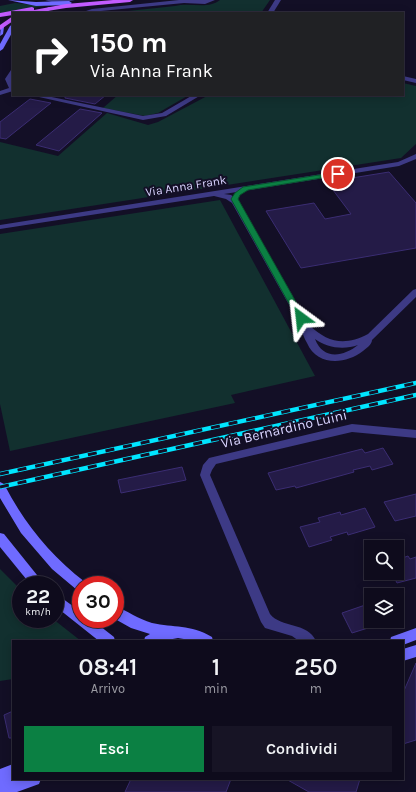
<!DOCTYPE html>
<html lang="it">
<style>
:root{--surface:#0e0b1c;--page:#171425;--text:#f1f3f6;--muted:#9b9ba3;--line:#2e2b3b;--accent:#0b8043}
body{margin:0;font-family:Karla,sans-serif;background:var(--page);color:var(--text);height:100vh;display:flex;flex-direction:column;font-size:15px;white-space:nowrap}
*{box-sizing:border-box;margin:0}
p{font-size:13px;color:var(--muted)}
.icon{flex:none;width:22px;height:22px;fill:none;stroke:currentColor;stroke-width:2;stroke-linecap:round;stroke-linejoin:round}
.map{position:relative;flex:1;overflow:hidden}
.panel{position:absolute;left:12px;top:640px;width:392px;height:140px;display:flex;flex-direction:column;background:var(--surface);border-radius:0px;box-shadow:0 2px 10px #0003,0 0 0 1px var(--line)}
.panel>*{flex:none}
.top-card{position:absolute;left:12px;top:12px;width:392px;height:84px;border-radius:0px;box-shadow:0 2px 10px #0003,0 0 0 1px var(--line);background:#202124;color:#fff;overflow:hidden}
.buttons{position:absolute;left:364px;top:540px;display:grid;gap:8px}
.buttons a{display:grid;place-items:center;width:40px;height:40px;border-radius:0px;background:var(--surface);box-shadow:0 2px 10px #0003,0 0 0 1px var(--line);font-size:20px}
.speed{position:absolute;left:12px;top:576px;display:flex;gap:8px;font-size:20px;font-weight:700;text-align:center}
.speed>*{display:grid;place-content:center;width:52px;height:52px;border-radius:50%;background:var(--surface);box-shadow:0 2px 10px #0003,0 0 0 1px var(--line);line-height:1}
.speed small{font-size:10px;font-weight:400}
.speed .limit{border:6px solid #d22;background:#fff;color:#111}
.pin{position:absolute;display:grid;place-items:center;width:34px;height:34px;color:#fff;margin:-17px;border:2px solid #fff;border-radius:50%;box-shadow:0 1px 4px #0007}
.me{position:absolute;width:44px;margin:-22px;rotate:330deg;stroke-linejoin:round;filter:drop-shadow(0 0 3px #0008)}
.turn{display:flex;align-items:center;gap:14px;height:84px;padding:0 12px;font-size:18px}
.turn .icon{width:52px;height:52px;stroke-width:2.5}
.turn b{display:block;font-size:28px;line-height:34px}
.eta{display:flex;justify-content:space-evenly;align-items:center;height:68px;text-align:center}
.eta b{font-size:24px;font-weight:600;line-height:28px}
.action{display:flex;gap:8px;margin-top:auto;padding:8px 12px}
.action a{flex:1;height:46px;border-radius:0px;background:var(--accent);color:#fff;font-size:16px;font-weight:600;line-height:46px;text-align:center}
.action a+a{background:var(--page);color:var(--text)}
.map>svg:first-child{display:block}
</style>
<div class="map">
<svg width="416" height="792" viewBox="0 0 416 792">
<rect width="100%" height="100%" fill="#130f26"/>
<g fill="#12302f">
<path d="M220,0h50l-9,13h-152l66,-7c16,-4 32,4 45,-6z"/>
<polygon points="15,3 45,6 0,13 0,6"/>
<polygon points="403,83 416,86 416,144 401,158 0,220 0,142 58,156 107,113 148,125 158,122 209,95 403,95"/>
<polygon points="118,95 189,95 158,113 145,116 103,108"/>
<polygon points="220,200 315,376 231,395 235,403 10,451 0,404 0,234"/>
<polygon points="0,569 21,590 21,619 53,619 81,641 13,641 13,679 0,681"/>
</g>
<g fill="#241b47" stroke="#3b2d73">
<polygon points="65,95 106,95 95,104 65,98"/>
<polygon points="30,99 51,103 6,139 0,138 0,122"/>
<polygon points="80,109 102,113 59,151 36,145"/>
<polygon points="389,172 416,203 416,248 301,268 266,211 314,203 325,219 351,214 327,182"/>
<polygon points="383,448 393,464 372,470 370,466 353,470 354,472 296,488 295,486 276,490 268,473 362,449 365,453"/>
<polygon points="182,467 186,480 121,493 118,480"/>
<polygon points="416,494 416,516 395,521 384,502"/>
<polygon points="365,508 375,527 348,535 347,532 330,537 332,540 309,547 300,527 320,522 318,518 340,512 341,515"/>
<polygon points="408,556 410,559 416,557 416,578 397,583 392,573 397,573 397,560"/>
<polygon points="371,603 371,627 352,633 342,613"/>
<polygon points="416,663 416,740 403,744 403,693"/>
<polygon points="13,711 13,738 9,738 4,715"/>
<polygon points="131,779 231,779 226,792 125,792"/>
<polygon points="286,779 360,779 356,792 309,792"/>
</g>
<g fill="none" stroke-linecap="round" stroke-linejoin="round">
<g fill="#3d3a85" fill-rule="evenodd">
<polygon points="45,0 75,0 58,4"/>
<polygon points="179,0 215,0 205,4 184,3 80,13 92,9"/>
<polygon points="275,0 281,0 273,13 267,13"/>
<polygon points="13,69 13,76 11,79 13,91 0,95 0,91 9,88 5,79 11,70"/>
<polygon points="403,76 416,79 416,83 403,80"/>
<polygon points="30,95 42,95 143,116 162,113 193,95 201,95 166,116 143,120"/>
<path d="M416,154v5l-17,7 -175,28 7,1 7,5 71,125c19,18 36,21 59,9l45,-44 3,-1v8l-44,43c0,4 -5,8 -9,11 -18,14 -46,15 -56,-8 -3,-5 -5,-10 -5,-15l-70,-125 -6,-4 -12,-3 -214,33v-4l398,-63zM315,339c12,9 29,11 43,6 -15,12 -35,15 -43,-6z"/>
<path d="M352,424l64,6v8l-64,-6 -136,32 -4,6 -2,5 60,139c11,14 38,8 46,27h-17l-7,-5 -27,-8 -4,-6 -61,-147 3,-10 6,-7z"/>
</g>
<g fill="#6f6bff" fill-rule="evenodd">
<polygon points="8,0 36,2 69,1 72,3 69,5 36,6"/>
<polygon points="49,7 54,8 44,13 37,13"/>
<polygon points="13,24 13,31 3,49 0,51 0,44 10,26"/>
<polygon points="1,25 4,27 3,34 0,36"/>
<path d="M0,482l4,2c20,39 46,71 81,98l2,3h-6v7l-4,-2 -25,-21 -31,-36 -21,-35z"/>
<polygon points="0,533 4,534 45,585 31,585 0,547"/>
<polygon points="55,593 81,612 81,619 91,619 114,637 115,641 99,641 55,606"/>
<path d="M115,606c13,5 23,13 37,17 22,5 38,1 60,14l1,4h-18l-17,-3 -16,3h-18l1,-4 5,-3 -19,-6 -16,-9z"/>
<polygon points="416,628 416,640 403,645 403,641 390,641 391,637"/>
<polygon points="416,645 416,657 403,661 403,649"/>
<polygon points="13,764 13,778 11,779 41,779 39,784 17,792 0,792 0,769"/>
</g>
<g fill="#c25bff" fill-rule="evenodd">
<polygon points="113,0 133,0 130,2 66,8 35,13 13,13 13,15 0,17 0,13 32,7 34,8 34,10 66,4"/>
<polygon points="13,16 13,21 0,30 0,25"/>
</g>
<defs>
<g id="rail">
<polyline points="0,474 416,383"/>
<polyline points="0,487 416,395"/>
</g>
</defs>
<use href="#rail" stroke="#00e5ff" stroke-width="4.5"/>
<use href="#rail" stroke="#130f26" stroke-width="3" stroke-dasharray="9" stroke-linecap="butt"/>
</g>
<polygon fill="#0b8043" stroke="#07532c" points="338,172 341,174 340,175 248,190 240,195 238,199 305,318 301,321 297,318 231,199 235,193 243,187"/>
<g text-anchor="middle" dominant-baseline="central" stroke-width="4" stroke-linejoin="round" paint-order="stroke">
<g font-size="12" fill="#d9d4ff" stroke="#130f26">
<text transform="translate(186 186) rotate(-9)">Via Anna Frank</text>
</g>
<g font-size="14" fill="#d9d4ff" stroke="#130f26">
<text transform="translate(284 429) rotate(-13)">Via Bernardino Luini</text>
</g>
</g>
</svg>
<div class="buttons">
<a><svg class="icon" aria-label="search" viewBox="0 0 24 24"><circle cx="10" cy="10" r="6"/><path d="M15 15l6 6"/></svg></a>
<a><svg class="icon" aria-label="layers" viewBox="0 0 24 24"><path d="M12 4l9 5-9 5-9-5zM3 14l9 5 9-5"/></svg></a>
</div>
<div class="speed"><div>22<small>km/h</small></div><div class="limit">30</div></div>
<div class="pin" style="left:338px;top:174px;background:#d93025"><svg class="icon" aria-label="arrive" viewBox="0 0 24 24"><path d="M6 21V4h12l-3 4 3 4H6"/></svg></div>
<svg class="me" style="left:301px;top:318px" viewBox="-20 -20 40 40"><path d="M0-17L14 15 0 8-14 15z" fill="#0b8043" stroke="#fff" stroke-width="4"/></svg>
<div class="top-card">
<div class="turn"><svg class="icon" aria-label="right" viewBox="0 0 24 24"><path d="M7 20v-9h11M14 6l5 5-5 5"/></svg><div><b>150 m</b>Via Anna Frank</div></div>
</div>
<section class="panel">
<div class="eta">
<div><b>08:41</b><p>Arrivo</p></div>
<div><b>1</b><p>min</p></div>
<div><b>250</b><p>m</p></div>
</div>
<div class="action"><a>Esci</a><a>Condividi</a></div>
</section>
</div>
